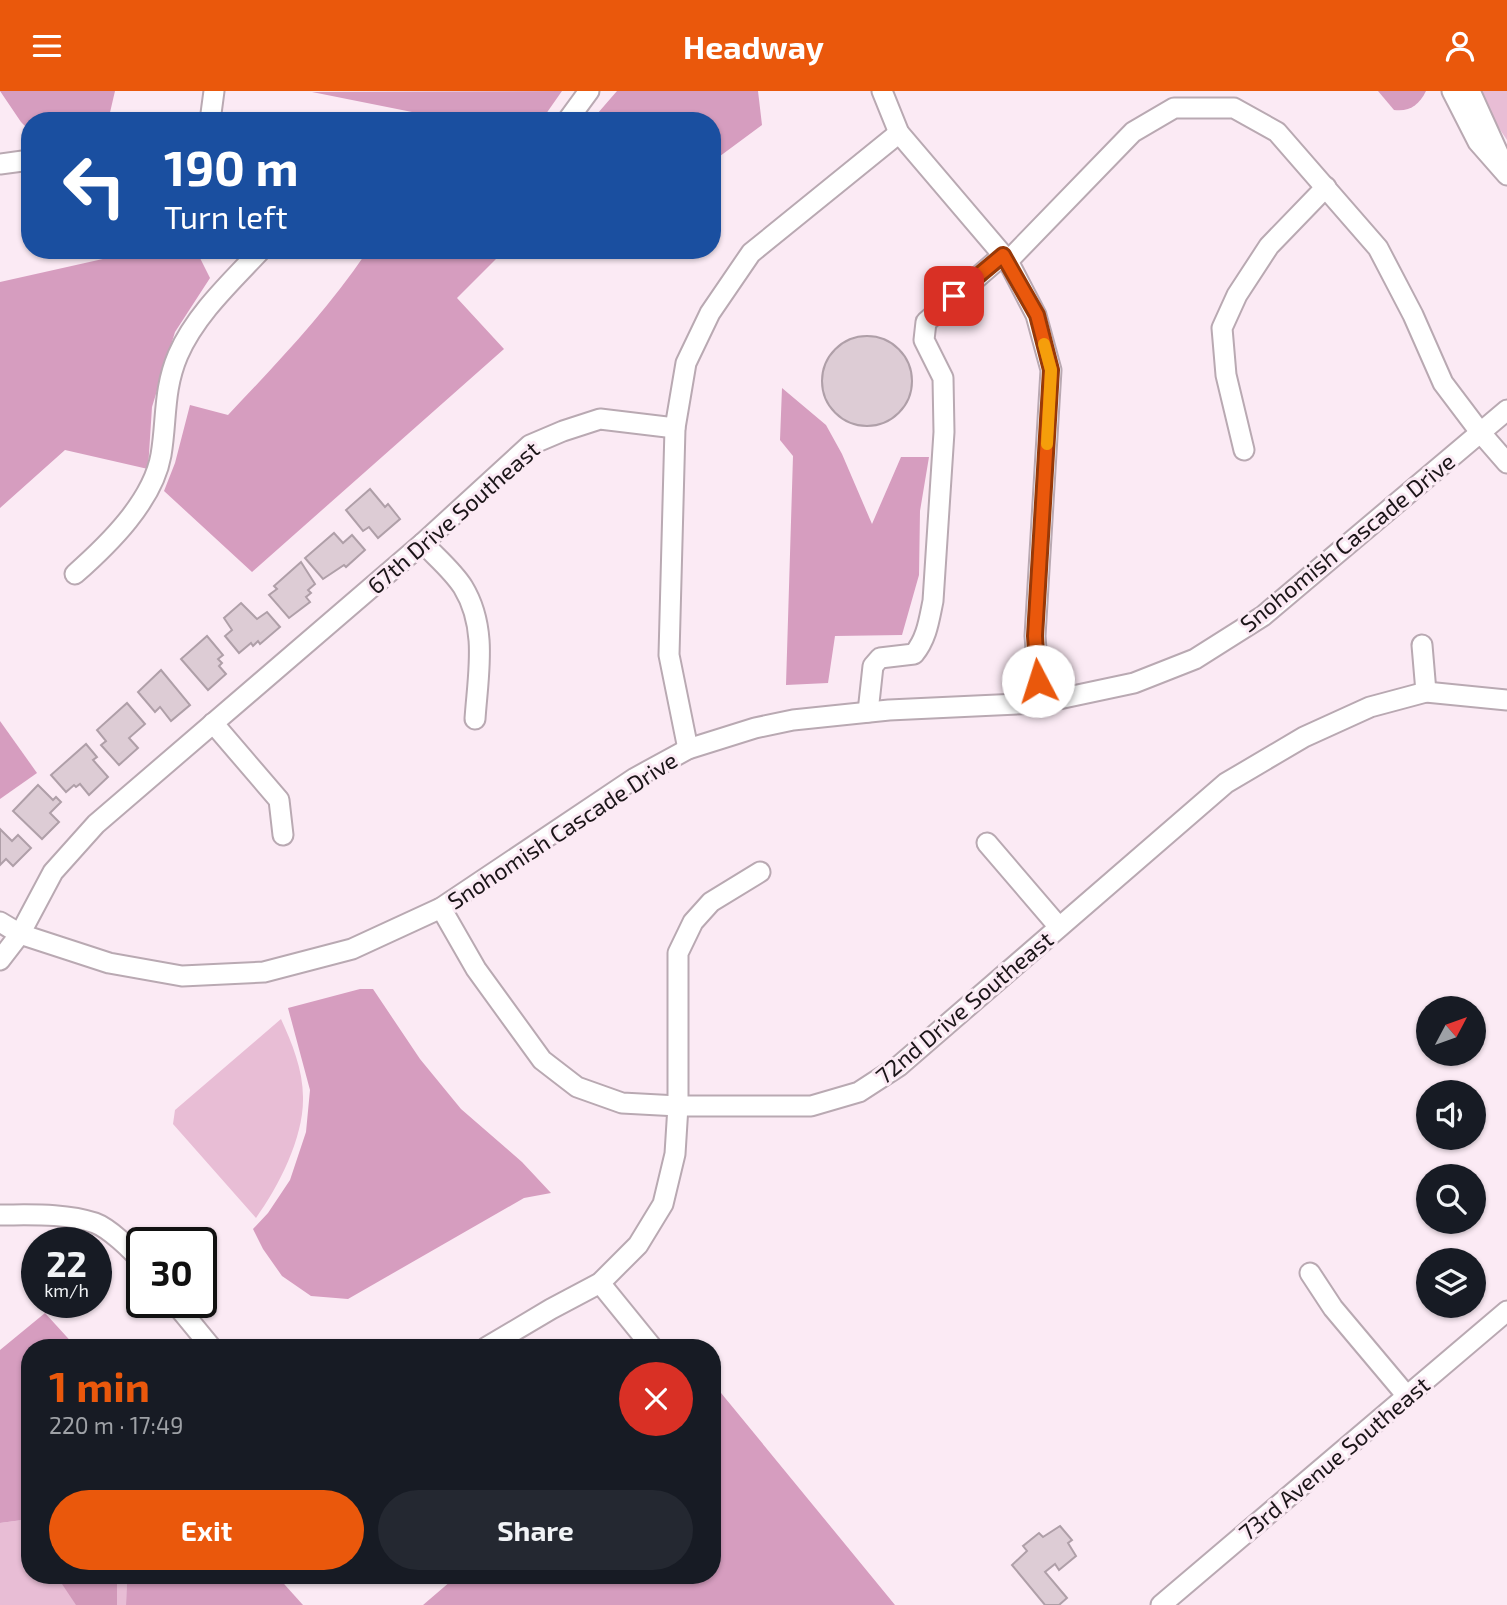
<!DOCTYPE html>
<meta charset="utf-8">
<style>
:root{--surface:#171b24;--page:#242831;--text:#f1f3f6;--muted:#9ea1a6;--accent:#ea580c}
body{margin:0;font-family:"Exo 2",sans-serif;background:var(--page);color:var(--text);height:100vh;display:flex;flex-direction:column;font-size:26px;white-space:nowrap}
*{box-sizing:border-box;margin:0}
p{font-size:23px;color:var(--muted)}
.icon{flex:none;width:38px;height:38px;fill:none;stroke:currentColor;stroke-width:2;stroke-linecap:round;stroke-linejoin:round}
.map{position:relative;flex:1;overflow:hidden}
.drawer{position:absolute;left:21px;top:1248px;width:700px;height:245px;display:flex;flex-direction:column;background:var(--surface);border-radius:28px;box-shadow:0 2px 5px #0004}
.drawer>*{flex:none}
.top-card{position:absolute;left:21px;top:21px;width:700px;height:147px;border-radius:28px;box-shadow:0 2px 5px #0004;background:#1a4fa0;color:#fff;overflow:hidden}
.needle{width:46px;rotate:49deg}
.fabs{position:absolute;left:1416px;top:905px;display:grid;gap:14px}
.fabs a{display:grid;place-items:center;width:70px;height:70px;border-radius:50%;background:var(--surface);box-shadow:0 2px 5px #0004;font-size:35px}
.speed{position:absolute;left:21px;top:1136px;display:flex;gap:14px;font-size:35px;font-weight:700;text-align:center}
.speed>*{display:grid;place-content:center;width:91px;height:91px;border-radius:50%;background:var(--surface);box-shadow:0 2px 5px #0004;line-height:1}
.speed small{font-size:18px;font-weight:400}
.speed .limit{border:4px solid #111;border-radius:10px;background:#fff;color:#111}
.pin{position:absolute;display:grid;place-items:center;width:60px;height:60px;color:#fff;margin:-30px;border-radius:14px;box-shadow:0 4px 10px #0006}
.me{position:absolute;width:77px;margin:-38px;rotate:355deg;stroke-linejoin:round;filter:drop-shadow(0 0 5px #0008)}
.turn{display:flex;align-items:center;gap:24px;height:147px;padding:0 28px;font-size:32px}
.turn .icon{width:91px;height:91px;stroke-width:2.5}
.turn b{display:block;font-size:49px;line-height:60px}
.round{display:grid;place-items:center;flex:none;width:74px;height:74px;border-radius:37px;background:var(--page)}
.overview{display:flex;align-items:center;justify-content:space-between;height:119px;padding:0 28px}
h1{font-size:42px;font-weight:700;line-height:52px;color:var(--accent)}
.button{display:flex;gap:14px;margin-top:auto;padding:14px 28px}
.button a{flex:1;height:80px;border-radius:42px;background:var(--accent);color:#fff;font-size:28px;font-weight:700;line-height:80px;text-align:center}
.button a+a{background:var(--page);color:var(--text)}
header{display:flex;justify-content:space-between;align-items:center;height:91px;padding:0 28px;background:var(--accent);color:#fff;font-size:32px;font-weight:700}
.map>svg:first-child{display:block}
</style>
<header><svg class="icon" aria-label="menu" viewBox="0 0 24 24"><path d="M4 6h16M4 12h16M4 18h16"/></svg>Headway<svg class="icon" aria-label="person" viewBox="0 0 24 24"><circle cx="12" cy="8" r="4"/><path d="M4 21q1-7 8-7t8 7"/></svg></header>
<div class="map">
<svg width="1507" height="1514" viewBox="0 0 1507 1514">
<rect width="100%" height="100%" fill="#fbeaf4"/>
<g fill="#e8bdd5">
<polygon points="1478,0 1507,0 1507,49 1482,12"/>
<path d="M281,928c11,24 22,51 22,78 1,40 -24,89 -47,121l-83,-94 2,-14z"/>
<polygon points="30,1428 30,1484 127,1484 126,1514 0,1514 0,1432"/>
</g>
<g fill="#d69dbf">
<polygon points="0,0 115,0 108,30 30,30 30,40 21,31"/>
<polygon points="562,0 541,30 437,30 437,26 312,1"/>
<polygon points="617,0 758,0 762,34 712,71 712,30 591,30"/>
<path d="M1378,0h48c-7,14 -16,21 -32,19z"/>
<polygon points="143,159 196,159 210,187 175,241 152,316 148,378 65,359 0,417 0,191"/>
<path d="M368,159h146l-16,7 -41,41 47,51 -252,223 -88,-81 11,-28 15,-58 38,10c50,-53 100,-105 140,-165z"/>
<polygon points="782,297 826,334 842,363 872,433 901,366 929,366 920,420 919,484 902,544 835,545 828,592 786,594 793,365 780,349"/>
<polygon points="0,630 37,682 0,708"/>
<polygon points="360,898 373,898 420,968 461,1018 522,1071 551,1102 524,1107 348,1208 311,1205 282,1185 263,1158 253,1138 268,1122 290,1089 306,1041 310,999 288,917"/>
<polygon points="45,1222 76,1256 30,1256 30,1428 0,1432 0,1259"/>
<polygon points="712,1291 895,1514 423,1514 458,1484 712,1484"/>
<polygon points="127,1484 276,1484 303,1514 126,1514"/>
</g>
<polygon fill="#d198b9" points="56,1484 117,1484 117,1514 76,1514"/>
<g fill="#ddccd5" stroke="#af9fa8" stroke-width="2">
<circle cx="867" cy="290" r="45"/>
<polygon points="370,398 385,416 388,413 400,428 378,447 369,436 363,440 346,419"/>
<polygon points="334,442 343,452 352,444 365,459 346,476 344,474 323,488 305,467"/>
<polygon points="301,471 315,493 308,499 311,502 306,506 310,511 289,527 269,504 277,498 274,495"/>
<polygon points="241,512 257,528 267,521 280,536 260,553 258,550 253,555 251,552 239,562 225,545 232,539 224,527"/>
<polygon points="207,545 223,564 218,568 222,572 219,575 226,583 208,599 181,568"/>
<polygon points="161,579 190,614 171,630 160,616 155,621 138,601"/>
<polygon points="127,612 145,633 129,647 138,657 119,674 101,654 106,650 97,639"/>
<polygon points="86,653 97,666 93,669 108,686 89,704 80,693 76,696 74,694 66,701 51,684"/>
<polygon points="38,694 53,709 56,706 61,711 50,722 59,731 42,748 13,720"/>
<polygon points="0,738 12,750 18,744 31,757 13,775 6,768 0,774"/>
<polygon points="1060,1435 1072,1449 1068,1452 1076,1465 1059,1479 1055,1473 1045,1481 1067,1507 1059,1514 1045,1514 1012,1474 1027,1460 1023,1455 1039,1442 1043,1446"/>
</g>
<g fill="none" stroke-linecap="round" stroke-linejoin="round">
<defs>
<g id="minor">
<polyline points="882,0 899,42 1008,170 1036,224 1051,279 1035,545 1040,612"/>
<polyline points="1452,0 1478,51 1507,84"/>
<polyline points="1470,0 1499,64"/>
<polyline points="210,30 214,0"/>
<polyline points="567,30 589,0"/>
<polyline points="0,73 30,69"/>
<polyline points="1008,170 1133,41 1174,17 1234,17 1277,41 1378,157 1413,224 1443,292 1480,341 1507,372"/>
<polyline points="1244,359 1226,284 1222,237 1237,204 1269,155 1326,96"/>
<path d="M423,452c13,14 30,28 40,44 25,41 15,87 12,132"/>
<path d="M75,483c34,-30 78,-73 86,-119 6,-35 2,-65 17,-100 18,-41 53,-73 83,-105"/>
<polyline points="1422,554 1426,601"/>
<path d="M868,621l5,-46 7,-8 34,-4c13,-16 15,-34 19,-53l11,-169 -1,-54 -19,-38 2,-18 77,-67"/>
<polyline points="213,632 279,709 283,744"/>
<polyline points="688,658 669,564 675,337 686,272 710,222 751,162 899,42"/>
<polyline points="987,752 1059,836"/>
<polyline points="441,817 476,878 542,969 577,996 622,1012 678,1015 811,1015 859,1001 899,975 1226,692 1304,646 1370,616 1426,601 1507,609"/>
<polyline points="0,831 20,843 109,872 182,885 264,881 352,858 441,817 635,687 688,658 755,637 793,629 889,619 1040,612 1134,592 1195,568 1263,525 1507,319"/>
<polyline points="0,869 20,843 53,781 96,733 423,452 530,354 563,340 600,328 675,337"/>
<path d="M0,1124c31,0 65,-2 95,8 14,5 37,27 47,39"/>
<polyline points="1310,1182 1333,1217 1407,1305"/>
<polyline points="600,1192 652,1256"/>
<polyline points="174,1211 211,1256"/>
<polyline points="487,1256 551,1218 600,1192 638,1154 663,1113 675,1063 678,1015 678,862 693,831 711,811 760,781"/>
<polyline points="1161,1514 1507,1220"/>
</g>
</defs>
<use href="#minor" stroke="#b9a9b2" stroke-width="23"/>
<use href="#minor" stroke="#fff" stroke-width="19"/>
</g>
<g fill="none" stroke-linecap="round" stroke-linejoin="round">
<defs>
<polyline id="route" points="954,205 1003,164 1037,224 1051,279 1035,545 1038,590"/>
</defs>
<use href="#route" stroke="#983908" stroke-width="18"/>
<use href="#route" stroke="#ea580c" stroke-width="12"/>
<polyline stroke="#f59e0b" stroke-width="12" points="1044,253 1051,279 1047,353"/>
</g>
<g text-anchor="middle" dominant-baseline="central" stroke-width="6" stroke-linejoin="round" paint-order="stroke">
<g font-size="23" fill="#1b1518" stroke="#fbeaf4">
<text transform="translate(453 426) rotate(-41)">67th Drive Southeast</text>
<text transform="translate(1347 451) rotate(-39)">Snohomish Cascade Drive</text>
<text transform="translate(562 739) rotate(-33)">Snohomish Cascade Drive</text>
<text transform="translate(964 916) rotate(-40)">72nd Drive Southeast</text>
<text transform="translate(1334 1367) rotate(-40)">73rd Avenue Southeast</text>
</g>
</g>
</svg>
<div class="fabs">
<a><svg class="needle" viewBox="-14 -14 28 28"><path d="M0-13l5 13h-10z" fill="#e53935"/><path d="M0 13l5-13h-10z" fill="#9ea1a6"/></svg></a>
<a><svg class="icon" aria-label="sound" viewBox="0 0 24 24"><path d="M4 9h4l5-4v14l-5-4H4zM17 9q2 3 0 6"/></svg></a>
<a><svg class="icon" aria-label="search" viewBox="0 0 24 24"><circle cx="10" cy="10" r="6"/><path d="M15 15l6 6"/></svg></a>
<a><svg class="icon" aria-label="layers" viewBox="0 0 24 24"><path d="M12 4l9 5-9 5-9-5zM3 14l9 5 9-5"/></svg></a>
</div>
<div class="speed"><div>22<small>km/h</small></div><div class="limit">30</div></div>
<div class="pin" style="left:954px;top:205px;background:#d93025"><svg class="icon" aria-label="arrive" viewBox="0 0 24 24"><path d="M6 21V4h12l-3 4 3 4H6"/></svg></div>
<svg class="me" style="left:1038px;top:590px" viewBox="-20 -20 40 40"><circle r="19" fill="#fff"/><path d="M0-13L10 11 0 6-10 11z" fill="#ea580c"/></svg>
<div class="top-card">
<div class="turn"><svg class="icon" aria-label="left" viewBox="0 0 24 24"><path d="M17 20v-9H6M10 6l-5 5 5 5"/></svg><div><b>190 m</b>Turn left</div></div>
</div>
<section class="drawer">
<div class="overview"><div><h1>1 min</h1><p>220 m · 17:49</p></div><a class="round" style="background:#d93025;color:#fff"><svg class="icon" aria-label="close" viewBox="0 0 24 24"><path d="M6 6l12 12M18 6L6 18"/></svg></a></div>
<div class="button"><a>Exit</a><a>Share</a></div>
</section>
</div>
